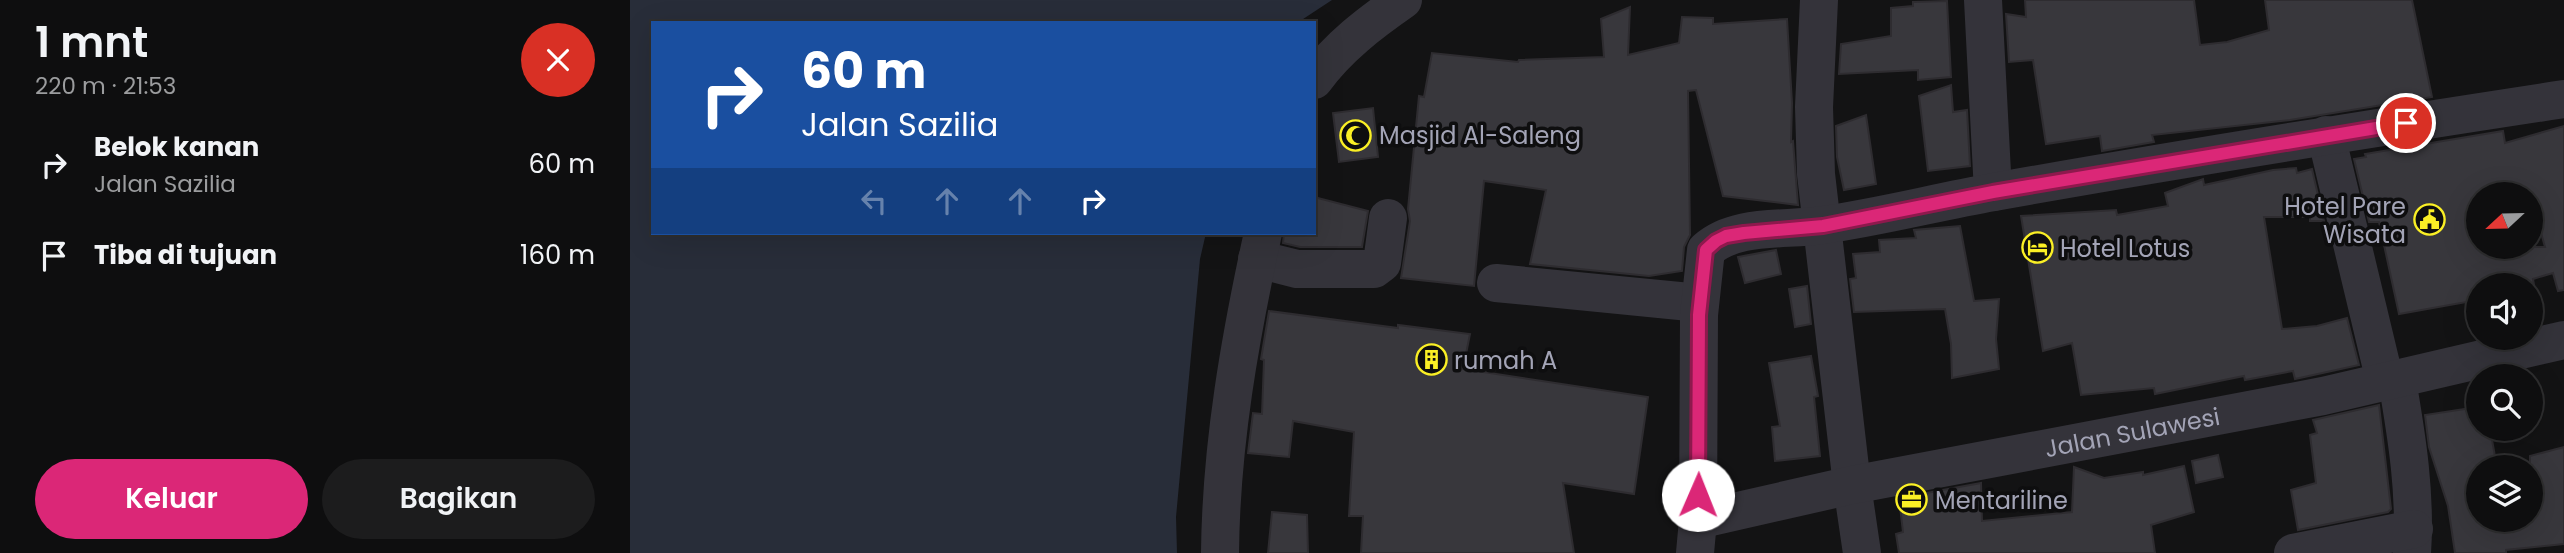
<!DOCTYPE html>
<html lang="id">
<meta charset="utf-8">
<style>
:root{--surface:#0e0e0f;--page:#1c1c1d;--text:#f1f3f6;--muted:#9b9c9e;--line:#2e2e2f;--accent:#db2777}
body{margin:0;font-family:Poppins,sans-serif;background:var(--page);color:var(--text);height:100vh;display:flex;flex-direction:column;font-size:26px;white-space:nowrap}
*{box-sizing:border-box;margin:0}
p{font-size:23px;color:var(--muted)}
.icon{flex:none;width:38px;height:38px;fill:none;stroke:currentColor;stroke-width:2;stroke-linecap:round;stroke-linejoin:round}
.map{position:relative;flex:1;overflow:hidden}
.drawer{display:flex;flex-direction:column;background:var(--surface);width:630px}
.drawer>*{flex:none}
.banner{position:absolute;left:21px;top:21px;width:665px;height:214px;border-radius:0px;box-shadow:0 7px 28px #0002,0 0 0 2px var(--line);background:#1a4fa0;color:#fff;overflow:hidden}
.needle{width:46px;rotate:248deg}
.tools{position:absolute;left:1836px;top:182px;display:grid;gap:14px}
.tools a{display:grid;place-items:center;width:77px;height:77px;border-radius:50%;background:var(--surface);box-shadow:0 7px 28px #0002,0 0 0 2px var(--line);font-size:35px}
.pin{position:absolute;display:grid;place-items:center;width:60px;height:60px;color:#fff;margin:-30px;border:4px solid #fff;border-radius:50%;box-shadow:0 2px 7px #0007}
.me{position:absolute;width:77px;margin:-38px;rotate:1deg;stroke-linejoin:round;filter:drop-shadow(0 0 5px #0008)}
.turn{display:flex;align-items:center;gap:24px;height:147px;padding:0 35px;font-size:32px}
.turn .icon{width:91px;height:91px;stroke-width:2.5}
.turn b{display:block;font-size:49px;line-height:60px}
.lanes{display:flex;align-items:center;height:66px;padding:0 35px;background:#0003;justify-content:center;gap:35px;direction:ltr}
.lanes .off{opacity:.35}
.round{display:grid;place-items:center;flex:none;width:74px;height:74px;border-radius:37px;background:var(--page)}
.headline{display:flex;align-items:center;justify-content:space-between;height:119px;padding:0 35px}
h1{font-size:42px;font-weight:600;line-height:52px}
.button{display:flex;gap:14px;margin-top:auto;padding:14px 35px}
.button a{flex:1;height:80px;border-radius:42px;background:var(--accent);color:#fff;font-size:28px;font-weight:600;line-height:80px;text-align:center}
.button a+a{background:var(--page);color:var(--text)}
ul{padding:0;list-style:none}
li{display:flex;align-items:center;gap:21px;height:91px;padding:0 35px}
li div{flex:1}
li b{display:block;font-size:26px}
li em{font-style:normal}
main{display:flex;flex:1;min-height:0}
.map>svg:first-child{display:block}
</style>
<main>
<section class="drawer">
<div class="headline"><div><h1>1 mnt</h1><p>220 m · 21:53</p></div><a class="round" style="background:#d93025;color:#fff"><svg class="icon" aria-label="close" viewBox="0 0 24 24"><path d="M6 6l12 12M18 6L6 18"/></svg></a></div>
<ul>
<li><svg class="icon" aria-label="right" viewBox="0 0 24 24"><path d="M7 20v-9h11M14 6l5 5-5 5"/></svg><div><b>Belok kanan</b><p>Jalan Sazilia</p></div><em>60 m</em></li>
<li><svg class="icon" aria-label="arrive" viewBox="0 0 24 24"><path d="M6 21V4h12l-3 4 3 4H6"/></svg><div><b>Tiba di tujuan</b></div><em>160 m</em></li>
</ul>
<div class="button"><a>Keluar</a><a>Bagikan</a></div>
</section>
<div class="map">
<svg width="1934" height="553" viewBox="0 0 1934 553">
<rect width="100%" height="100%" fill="#131314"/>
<polygon fill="#282d39" points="0,0 702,0 667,23 23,23 23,233 576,233 570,259 546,517 547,553 0,553"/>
<g fill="#38373c" stroke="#2e2c30" stroke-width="2" fill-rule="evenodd">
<polygon points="1395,0 1564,0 1570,45 1597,42 1639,30 1635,0 1782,0 1802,97 1660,120 1522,135 1524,142 1472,151 1470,136 1416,144 1403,60 1379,62 1376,14 1396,17"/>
<polygon points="1317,1 1321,77 1288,80 1288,70 1209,74 1211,44 1261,36 1261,8 1283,6 1283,2"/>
<polygon points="1000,7 998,55 1049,43 1052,17 1083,18 1083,24 1157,19 1162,103 1161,142 1163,141 1168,205 1093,196 1066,90 1058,91 1060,235 1054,247 1052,271 1019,276 900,264 916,190 854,181 844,286 771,278 780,221 778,209 789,96 794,97 802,53 888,62 889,60 974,57 971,19"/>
<polygon points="1321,85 1323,112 1337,110 1340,166 1298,171 1289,96"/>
<polygon points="743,108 748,157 709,162 703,113"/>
<polygon points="1236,115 1246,184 1214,190 1207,157 1206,126"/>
<path d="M1934,126v164l-6,1 -5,-18 -20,6 1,6h-56v15l-79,14 -20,-92h-10l-15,-63 12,-2 -1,-3 138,-23 2,12zM1848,194h52l15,53h-67z"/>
<polygon points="1666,168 1667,173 1682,169 1694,221 1680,221 1680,217 1634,217 1652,329 1687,326 1717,318 1729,365 1665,379 1663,371 1615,380 1614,376 1525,394 1524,388 1451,395 1442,343 1413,351 1391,216 1486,210 1487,215 1538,206 1535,193 1573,179 1574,185 1643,170"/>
<polygon points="684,197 738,211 732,247 670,247 653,243 654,233 684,233"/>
<polygon points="1330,226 1344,301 1369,299 1366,339 1369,369 1322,378 1321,344 1315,309 1224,312 1220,279 1226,278 1223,254 1250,252 1249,240 1286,238 1284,230"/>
<polygon points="1146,250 1151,274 1115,283 1108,257"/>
<polygon points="1177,286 1181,324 1165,327 1159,289"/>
<polygon points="639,311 768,328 768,325 840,334 833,369 1018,397 1004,494 933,483 944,553 731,553 733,516 719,516 724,432 663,421 659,457 618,453 623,413 632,414 634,360 631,359"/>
<polygon points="1181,356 1188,396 1184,397 1190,456 1145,461 1142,427 1150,426 1139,363"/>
<polygon points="1749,405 1761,509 1758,512 1668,530 1661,490 1686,483 1680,435 1687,433 1683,420"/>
<polygon points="1848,407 1848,429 1860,429 1867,467 1848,467 1848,520 1900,520 1900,456 1934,447 1934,544 1876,550 1876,553 1825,553 1818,506 1799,447 1795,415"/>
<polygon points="1588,455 1593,477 1566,483 1562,461"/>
<polygon points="1554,466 1564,512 1521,525 1525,553 1269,553 1266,534 1273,532 1269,498 1351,483 1352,521 1442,512 1444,467 1474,478 1513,472 1513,475"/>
<polygon points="642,512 677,515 678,553 638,553"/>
</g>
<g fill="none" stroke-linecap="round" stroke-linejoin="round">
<g stroke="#34333a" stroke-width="38">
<polyline points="1189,0 1184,107 1186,174 1222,485 1232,553"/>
<polyline points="1353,0 1363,192"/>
<path d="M684,80c24,-33 56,-57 89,-80"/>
<polyline points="1696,135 1755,381"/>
<polyline points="627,259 667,269 744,269 752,263 758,218"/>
<polyline points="866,283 1070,303"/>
<path d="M1767,380c10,58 19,114 15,173"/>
<path id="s1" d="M1068,520l154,-35 471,-89 241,-56"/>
<path d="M590,553c1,-108 20,-215 43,-320"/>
<path d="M1065,553l3,-33 1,-205 7,-65c30,-27 79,-19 117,-25 57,-8 114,-23 171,-33 190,-34 380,-64 570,-93"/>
<polyline points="1663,553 1784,529"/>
</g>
</g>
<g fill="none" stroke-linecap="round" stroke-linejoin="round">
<defs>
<polyline id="route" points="1068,495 1069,315 1076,250 1086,241 1096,236 1114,233 1193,226 1363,192 1776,123"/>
</defs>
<use href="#route" stroke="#8e194d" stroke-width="18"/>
<use href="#route" stroke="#db2777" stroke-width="12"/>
</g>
<defs>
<symbol id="mosque-ring" viewBox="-11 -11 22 22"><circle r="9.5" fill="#0e0e0f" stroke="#faef25" stroke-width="1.5"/><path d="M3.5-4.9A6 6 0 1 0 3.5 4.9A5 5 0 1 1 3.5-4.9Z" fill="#faef25"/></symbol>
<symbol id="civic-ring" viewBox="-11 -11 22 22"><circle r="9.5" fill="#0e0e0f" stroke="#faef25" stroke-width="1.5"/><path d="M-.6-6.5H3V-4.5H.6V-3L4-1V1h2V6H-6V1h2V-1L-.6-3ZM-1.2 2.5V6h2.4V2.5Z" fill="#faef25"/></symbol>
<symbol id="hotel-ring" viewBox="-11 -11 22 22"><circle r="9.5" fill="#0e0e0f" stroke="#faef25" stroke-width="1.5"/><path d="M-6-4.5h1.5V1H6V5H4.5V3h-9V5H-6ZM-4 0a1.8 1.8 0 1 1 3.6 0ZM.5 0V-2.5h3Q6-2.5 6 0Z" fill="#faef25"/></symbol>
<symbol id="building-ring" viewBox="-11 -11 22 22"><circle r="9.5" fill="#0e0e0f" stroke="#faef25" stroke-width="1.5"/><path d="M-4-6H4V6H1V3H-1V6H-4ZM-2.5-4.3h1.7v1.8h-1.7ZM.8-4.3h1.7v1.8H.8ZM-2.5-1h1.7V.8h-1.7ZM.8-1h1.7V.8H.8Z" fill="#faef25"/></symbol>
<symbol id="office-ring" viewBox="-11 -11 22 22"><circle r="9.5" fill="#0e0e0f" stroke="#faef25" stroke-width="1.5"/><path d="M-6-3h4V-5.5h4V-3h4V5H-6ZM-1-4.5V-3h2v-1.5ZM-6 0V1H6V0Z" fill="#faef25"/></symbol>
</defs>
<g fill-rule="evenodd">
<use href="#mosque-ring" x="708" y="118" width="35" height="35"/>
<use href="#civic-ring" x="1782" y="202" width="35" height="35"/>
<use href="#hotel-ring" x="1390" y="230" width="35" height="35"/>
<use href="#building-ring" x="784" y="342" width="35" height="35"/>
<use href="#office-ring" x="1264" y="482" width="35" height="35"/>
</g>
<g text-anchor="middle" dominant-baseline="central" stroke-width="7" stroke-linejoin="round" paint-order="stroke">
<g font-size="24" fill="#a3a4b6" stroke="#0e0e0f" text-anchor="start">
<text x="749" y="135">Masjid Al-Saleng</text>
<text x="1776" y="206" text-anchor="end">Hotel Pare<tspan x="1776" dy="28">Wisata</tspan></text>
<text x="1430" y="248">Hotel Lotus</text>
<text x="824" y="360">rumah A</text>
<text x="1305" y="500">Mentariline</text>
</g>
<g font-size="24" fill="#a3a4b6" stroke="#0e0e0f">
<text stroke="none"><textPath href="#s1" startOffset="443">Jalan Sulawesi</textPath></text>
</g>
</g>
</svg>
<div class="tools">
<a><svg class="needle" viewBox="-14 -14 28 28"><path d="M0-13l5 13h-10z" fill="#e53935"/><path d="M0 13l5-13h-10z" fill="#9b9c9e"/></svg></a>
<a><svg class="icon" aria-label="sound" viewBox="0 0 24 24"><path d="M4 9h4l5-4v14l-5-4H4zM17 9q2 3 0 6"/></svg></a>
<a><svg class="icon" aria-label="search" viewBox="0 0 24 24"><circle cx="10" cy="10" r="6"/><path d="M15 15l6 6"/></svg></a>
<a><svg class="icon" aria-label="layers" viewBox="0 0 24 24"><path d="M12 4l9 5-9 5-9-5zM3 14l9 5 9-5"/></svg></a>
</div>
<div class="pin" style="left:1776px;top:123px;background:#d93025"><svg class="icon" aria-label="arrive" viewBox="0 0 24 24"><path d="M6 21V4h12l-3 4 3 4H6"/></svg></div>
<svg class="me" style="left:1068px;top:495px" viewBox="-20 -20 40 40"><circle r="19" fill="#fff"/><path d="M0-13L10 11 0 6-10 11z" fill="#db2777"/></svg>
<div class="banner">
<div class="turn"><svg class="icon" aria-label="right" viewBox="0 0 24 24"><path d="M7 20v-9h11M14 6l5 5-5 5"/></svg><div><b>60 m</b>Jalan Sazilia</div></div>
<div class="lanes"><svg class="icon off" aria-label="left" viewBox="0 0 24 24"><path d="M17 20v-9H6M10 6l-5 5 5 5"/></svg><svg class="icon off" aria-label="ahead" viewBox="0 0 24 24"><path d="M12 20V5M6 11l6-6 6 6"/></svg><svg class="icon off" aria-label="ahead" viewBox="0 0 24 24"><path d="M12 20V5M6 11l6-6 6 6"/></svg><svg class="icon" aria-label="right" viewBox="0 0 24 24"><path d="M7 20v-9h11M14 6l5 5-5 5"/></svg></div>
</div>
</div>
</main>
